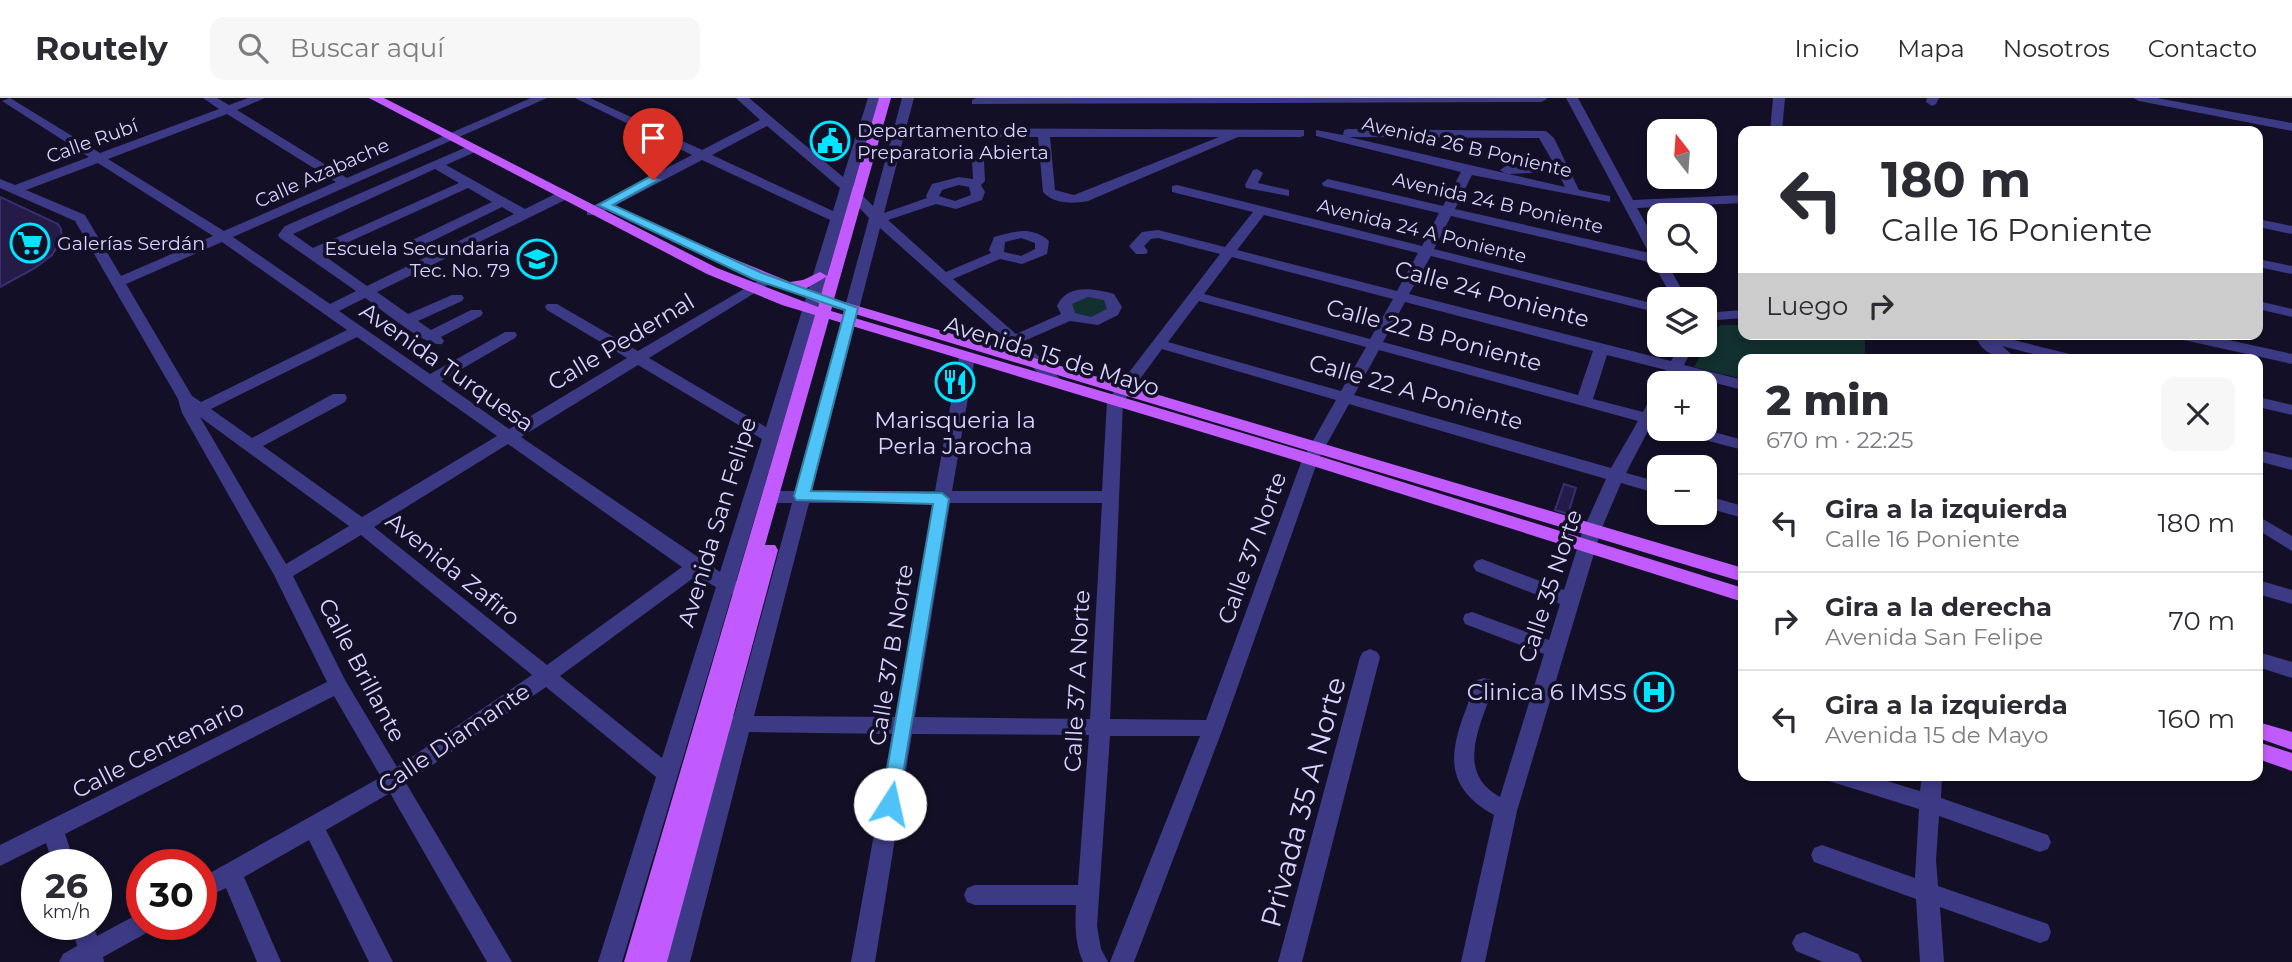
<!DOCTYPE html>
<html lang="es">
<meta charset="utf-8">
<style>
:root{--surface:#fff;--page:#f7f7f7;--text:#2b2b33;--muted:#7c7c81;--line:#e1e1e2}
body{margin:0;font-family:Montserrat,sans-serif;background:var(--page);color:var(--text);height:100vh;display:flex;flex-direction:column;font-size:26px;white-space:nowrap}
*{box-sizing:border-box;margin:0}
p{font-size:23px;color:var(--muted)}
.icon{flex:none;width:38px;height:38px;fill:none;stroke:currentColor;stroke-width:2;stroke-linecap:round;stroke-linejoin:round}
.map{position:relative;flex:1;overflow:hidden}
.details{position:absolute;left:1738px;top:256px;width:525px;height:427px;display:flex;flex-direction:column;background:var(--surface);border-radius:14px;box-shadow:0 4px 10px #0003}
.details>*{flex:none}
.banner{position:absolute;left:1738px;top:28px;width:525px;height:214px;border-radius:14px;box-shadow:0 4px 10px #0003;background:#fff;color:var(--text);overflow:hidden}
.needle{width:46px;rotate:343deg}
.buttons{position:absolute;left:1647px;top:21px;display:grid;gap:14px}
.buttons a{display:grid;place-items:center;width:70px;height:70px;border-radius:14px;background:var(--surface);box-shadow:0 4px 10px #0003;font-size:35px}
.speed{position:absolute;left:21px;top:751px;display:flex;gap:14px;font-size:35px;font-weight:700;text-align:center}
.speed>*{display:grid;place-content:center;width:91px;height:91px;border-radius:50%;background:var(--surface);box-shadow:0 4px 10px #0003;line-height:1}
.speed small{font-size:18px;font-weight:400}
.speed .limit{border:10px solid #d22;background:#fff;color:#111}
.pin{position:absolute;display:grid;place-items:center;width:60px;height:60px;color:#fff;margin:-72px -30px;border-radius:50% 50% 50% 0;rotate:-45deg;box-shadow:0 0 7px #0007}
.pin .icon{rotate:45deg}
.me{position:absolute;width:77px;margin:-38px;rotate:10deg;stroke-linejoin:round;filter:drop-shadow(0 0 5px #0008)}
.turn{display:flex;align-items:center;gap:24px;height:147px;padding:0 28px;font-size:32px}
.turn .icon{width:91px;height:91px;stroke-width:2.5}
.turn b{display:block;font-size:49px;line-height:60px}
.then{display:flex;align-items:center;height:66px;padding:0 28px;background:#0003;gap:14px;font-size:26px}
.round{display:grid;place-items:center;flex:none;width:74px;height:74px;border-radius:14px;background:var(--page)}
.head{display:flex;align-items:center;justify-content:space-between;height:119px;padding:0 28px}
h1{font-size:42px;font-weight:800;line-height:52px}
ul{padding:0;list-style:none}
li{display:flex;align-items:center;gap:21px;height:98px;padding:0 28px;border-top:2px solid var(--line)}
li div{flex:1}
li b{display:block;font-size:26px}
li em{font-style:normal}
header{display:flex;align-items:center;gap:42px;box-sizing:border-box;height:98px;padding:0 35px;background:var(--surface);border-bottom:2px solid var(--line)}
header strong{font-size:33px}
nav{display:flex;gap:38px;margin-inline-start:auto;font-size:24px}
.search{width:490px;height:63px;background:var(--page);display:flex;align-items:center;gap:18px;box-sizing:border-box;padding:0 24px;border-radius:14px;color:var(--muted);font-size:26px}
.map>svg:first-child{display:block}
</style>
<header>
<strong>Routely</strong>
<div class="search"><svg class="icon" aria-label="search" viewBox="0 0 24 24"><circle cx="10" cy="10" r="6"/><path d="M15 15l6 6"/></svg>Buscar aquí</div>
<nav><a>Inicio</a><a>Mapa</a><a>Nosotros</a><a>Contacto</a></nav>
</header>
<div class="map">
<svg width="2292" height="864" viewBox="0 0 2292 864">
<rect width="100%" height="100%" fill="#130f26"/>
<g fill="#12302f">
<polygon points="1089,196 1109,202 1110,215 1090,223 1070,217 1069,204"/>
<polygon points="1721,227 1743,227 1743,236 1865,236 1865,261 1743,261 1743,281 1694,269 1715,231"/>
</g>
<g fill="#241b47" stroke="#3b2d73" stroke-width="2">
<polygon points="0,99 58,126 61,131 62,141 52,157 35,170 0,189"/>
<polygon points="1564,386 1576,390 1568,416 1555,412"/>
</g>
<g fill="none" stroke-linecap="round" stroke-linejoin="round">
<g fill="#3d3a85" fill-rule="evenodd">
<path d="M10,0l90,55 119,-44 -16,-11h14l12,7 19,-7h17l-28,12 110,68 184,-80h16l-314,139 97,67 26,-13 -76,-53 -2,-3 7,-9 186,-81 4,1v6l-29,13 79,44 32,-16h10v6l-190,93 31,22 44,-19h10l2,3 -2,3 -44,20 13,9 40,-20h10l2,3 -2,3 -40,21 3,4 -2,3c-15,4 -62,-36 -77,-46l-26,13 91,63 75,-42h10l2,3 -2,3 -74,43 68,48 118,-71 -80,-48 -2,-3 2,-3h10l81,47 128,-75 7,4 -2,3 -122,75 117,69 64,-207 -128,-60 -105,55h-10v-6l105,-54 -117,-57h15l112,52 58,-30 -24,-22h13l94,79 25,-79h12l-10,33 6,-4 18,1 8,-30h12l-8,30 398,2v6l-4,1h-62l-150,64c-16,3 -34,3 -45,-9l-5,-55 -134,-1 -20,77 43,-15 -1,-2 6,-12 27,-7 14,2 -1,-19 6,-4 6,4 1,21 -4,4 4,7 -3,8 -26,9 -20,-5 -48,16 58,52 45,-19 -2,-3 5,-13c20,-6 38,-11 55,4l-2,13 -25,10 -22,-5 -47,20 63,55 45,-20 -4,-8c10,-23 38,-17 57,-12l8,13 -4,8 -20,10 -28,-4 -46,20 39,41 -8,5 -5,-2 -41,-42 -129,-115 -68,263h123l24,-134 8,-5 8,5 -23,134h150l5,-90 113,-147 -62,-16 -7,1 -7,7 4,5 -2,3h-10l-7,-8 13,-14 16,-2 67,17 28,-35 -81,-20v-6l5,-1 245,61 17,-33 -116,-27 -1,-3 6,-4 115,27 18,-34 -145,-36v-6l27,5 1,-5 4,-1 198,2 8,7 25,52 31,6v6l-138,-27 -17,34 194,44 -83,-155h12l55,102 110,-5v8l-106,5 22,39v14h7l21,38h-14l-20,-36 -202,-47 -17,33 225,56v8l-228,-57 -22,38 262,67 9,-16h14l-10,20 59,15v10l-63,-16 -5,9h-16l7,-13 -59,-15 -14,44 50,13 10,-19 6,-1 -3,24 3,1v10l-8,-2 -25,48 33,9v12l-38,-11 -20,47 -84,281 -32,151h-24l33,-147c-44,-25 -47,-53 -31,-98 5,-12 8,-25 14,-37l7,-2 7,2 3,6c-13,38 -40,86 6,111l44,-143 -79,-30 -2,-5 2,-5 7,-2 77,28 11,-36 -84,-33 -3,-5 3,-5 6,-2 82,31 19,-60 23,-51 -257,-75 -31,56 -95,268 -89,234h-24l90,-226h-90l-13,190 4,23 7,13h-25c-8,-18 -8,-37 -7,-57h-101l-8,-3 -3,-7 3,-7 8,-3h103l11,-150 -177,-1 -37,228h-24l41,-228 -143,-2 -59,230h-24l63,-230 -5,-2 -3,-6 3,-6 10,-2 58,-213h-21l-9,-6 9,-6h24l74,-273 -19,-20 -114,383 6,7 -3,5 -7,1 -110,368h-24l58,-185 -110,-90 -140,96 106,179h-25l-97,-169 -64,37 67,132h-24l-60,-122 -65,37 37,85h-24l-31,-74 -25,12v-22l180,-101 -47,-81 -269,138 10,30h-22l-7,-21 -46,23v-21l327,-163 -53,-107 -92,-162 -4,-14 -103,-178 -75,-33v-9l15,6 74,-28 -87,-56zM227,16l109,68 -112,49 -116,-72zM767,28l73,62 -7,23 -121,-56zM870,33l6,4h16l-19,71 -20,-20zM1050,39h169l-145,58 -19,-5zM1349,39l190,1 15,26 -48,2 -6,4 6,4 52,-2 7,15zM98,65l115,73 -92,40 -36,-61 -59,-25zM435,71l24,14 -146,65 -20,-14zM959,87l10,2 2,8 -16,6 -16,-5 3,-6zM468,90l24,14 -86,41v6h10l86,-42 12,7 -147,72 -45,-32zM1264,117l154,38 -21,38 -160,-41zM1021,140l14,5v6l-14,7 -17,-4 1,-10zM222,144l125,88 -146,72 -9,-6 -66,-112zM1232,159l161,42 -23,40 -166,-45zM1088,199l16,3 3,9 -16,8 -16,-4 -3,-9zM1199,203l167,46 -25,44 -173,-49zM1405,204l188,49 -15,44 -195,-53zM357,239l140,99 -135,81 -99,-71 82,-44 2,-4 -2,-4h-12l-81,44 -41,-29zM1162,251l174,51 -34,60 -96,260 -96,-1 13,-317zM1379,252l259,71 -27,47 -257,-73zM638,267l124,74 -42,133 -199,-135zM200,319l149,109 -63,38zM508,346l174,123 -135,98 -173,-138zM809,405h124l-38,214 -141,-1zM950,405h152l-12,216 -175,-2zM361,437l171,140 -135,92 -52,-87 -52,-104zM696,478l20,11 -54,171 -102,-82z"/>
<polygon points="976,0 1546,0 1547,1 1541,4 972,6 972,2"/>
<polygon points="1773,0 1785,0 1782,33 1770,33"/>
<polygon points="1927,0 1939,0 1936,6 1932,8 1926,4"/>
<polygon points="2133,0 2157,0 2292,25 2292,33 2139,3"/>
<polygon points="1257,71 1263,75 1258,85 1289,92 1289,98 1246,90 1245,87 1253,72"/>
<polygon points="2258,121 2292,128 2292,136 2258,129"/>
<polygon points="2258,161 2292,168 2292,176 2258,169"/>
<polygon points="2258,203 2292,211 2292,219 2258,211"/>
<polygon points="1743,212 1743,220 1704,223 1704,215"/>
<path d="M1962,236h27l89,22 2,3h-28l-50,-13 15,13c-14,0 -33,-4 -39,-18z"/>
<polygon points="2172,236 2201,236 2292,256 2292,266 2179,241"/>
<polygon points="2258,299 2292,307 2292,317 2258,309"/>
<polygon points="1676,331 1703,331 1743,342 1743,352 1678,335"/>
<polygon points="2258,352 2292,360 2292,372 2258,363"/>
<polygon points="1704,397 1743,408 1743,420 1704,409"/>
<polygon points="2258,418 2292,438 2292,453 2258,432"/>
<polygon points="2258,482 2292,492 2292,506 2258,496"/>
<polygon points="1370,551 1377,554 1380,559 1302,864 1278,864 1360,559 1363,554"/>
<polygon points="2258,554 2292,564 2292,580 2258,569"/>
<polygon points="1826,677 1867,677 1920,693 1922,677 1942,677 1941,700 2048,737 2051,744 2048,751 2040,754 1939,718 1936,762 1938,788 2048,826 2051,834 2048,842 2040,845 1940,809 1944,864 1920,864 1916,801 1814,764 1811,757 1814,750 1822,747 1915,780 1919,711 1829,683"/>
<polygon points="142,814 142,826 153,826 150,833 103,859 104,864 59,864 63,856 77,848 71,826 93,826 97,838"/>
<polygon points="1804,834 1858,856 1862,864 1823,864 1796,853 1792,845 1796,837"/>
</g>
<g fill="#c25bff" fill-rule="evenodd">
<path d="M369,0h15l333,170 101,39 1,-4 -148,-62 2,-3h10l107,44 13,-2 17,-8 7,4 52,-178h12l-57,201 909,269v14l-911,-275 -1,4 472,140 440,137v14l-452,-143 -462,-140 -64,226h10l3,5 -111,412h-43l191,-647 -33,-10 -75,-31zM826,179l-5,18 -16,-6z"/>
<polygon points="2258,624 2292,634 2292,652 2258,640"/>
<polygon points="2258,644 2292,655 2292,673 2258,661"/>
</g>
</g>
<polygon fill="#4fc3f7" stroke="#337fa1" stroke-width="2" points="649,79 659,82 613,107 762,175 858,210 811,393 942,395 949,401 897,712 890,715 884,712 881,706 933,406 796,402 794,398 845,212 753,181 598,107"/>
<defs>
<symbol id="civic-ring" viewBox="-11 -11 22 22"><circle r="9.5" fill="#130f26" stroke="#00e5ff" stroke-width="1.5"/><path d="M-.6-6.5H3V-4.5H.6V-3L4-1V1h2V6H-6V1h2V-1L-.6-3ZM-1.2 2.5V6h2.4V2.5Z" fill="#00e5ff"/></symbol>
<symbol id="supermarket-ring" viewBox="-11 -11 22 22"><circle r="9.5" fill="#130f26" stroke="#00e5ff" stroke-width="1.5"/><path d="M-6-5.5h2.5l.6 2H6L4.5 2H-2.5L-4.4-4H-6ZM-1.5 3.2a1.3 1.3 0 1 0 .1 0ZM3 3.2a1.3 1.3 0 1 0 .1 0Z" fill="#00e5ff"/></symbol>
<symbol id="university-ring" viewBox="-11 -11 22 22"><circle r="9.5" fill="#130f26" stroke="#00e5ff" stroke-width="1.5"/><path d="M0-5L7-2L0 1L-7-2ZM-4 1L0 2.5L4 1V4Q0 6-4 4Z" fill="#00e5ff"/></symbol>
<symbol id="restaurant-ring" viewBox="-11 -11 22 22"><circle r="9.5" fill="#130f26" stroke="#00e5ff" stroke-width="1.5"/><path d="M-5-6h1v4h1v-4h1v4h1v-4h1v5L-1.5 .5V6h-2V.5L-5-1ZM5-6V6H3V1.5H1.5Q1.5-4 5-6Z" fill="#00e5ff"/></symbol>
<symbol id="hospital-ring" viewBox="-11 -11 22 22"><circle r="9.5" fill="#130f26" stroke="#00e5ff" stroke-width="1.5"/><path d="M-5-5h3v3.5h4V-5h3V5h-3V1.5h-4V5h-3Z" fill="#00e5ff"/></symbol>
</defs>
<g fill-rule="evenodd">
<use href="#civic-ring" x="808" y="21" width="44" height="44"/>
<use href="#supermarket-ring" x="8" y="123" width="44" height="44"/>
<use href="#university-ring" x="515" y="139" width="44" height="44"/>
<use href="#restaurant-ring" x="933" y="262" width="44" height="44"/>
<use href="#hospital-ring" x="1632" y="572" width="44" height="44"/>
</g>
<g text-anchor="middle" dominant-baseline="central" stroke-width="7" stroke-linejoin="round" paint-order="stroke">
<g font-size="19" fill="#d9d4ff" stroke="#130f26" text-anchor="start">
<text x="857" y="32">Departamento de<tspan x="857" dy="22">Preparatoria Abierta</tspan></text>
<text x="57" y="145">Galerías Serdán</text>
<text x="510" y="150" text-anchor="end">Escuela Secundaria<tspan x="510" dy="22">Tec. No. 79</tspan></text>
</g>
<g font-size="19" fill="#d9d4ff" stroke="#130f26">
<text transform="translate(92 43) rotate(-20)">Calle Rubí</text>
<text transform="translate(1467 49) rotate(13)">Avenida 26 B Poniente</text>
<text transform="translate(322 75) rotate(-24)">Calle Azabache</text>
<text transform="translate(1498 105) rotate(13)">Avenida 24 B Poniente</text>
<text transform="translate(1422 133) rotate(14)">Avenida 24 A Poniente</text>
</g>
<g font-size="23" fill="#d9d4ff" stroke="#130f26">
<text transform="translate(1492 196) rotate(15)">Calle 24 Poniente</text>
<text transform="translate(1434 237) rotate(15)">Calle 22 B Poniente</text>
<text transform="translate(621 244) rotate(-31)">Calle Pedernal</text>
<text transform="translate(1052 258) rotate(17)">Avenida 15 de Mayo</text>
<text transform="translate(447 269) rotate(35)">Avenida Turquesa</text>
<text transform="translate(1416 294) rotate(16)">Calle 22 A Poniente</text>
<text transform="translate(717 424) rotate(-73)">Avenida San Felipe</text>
<text transform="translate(1252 450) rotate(-70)">Calle 37 Norte</text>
<text transform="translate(453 471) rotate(39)">Avenida Zafiro</text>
<text transform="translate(1550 488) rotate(-72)">Calle 35 Norte</text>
<text transform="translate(891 557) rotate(-81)">Calle 37 B Norte</text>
<text transform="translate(362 572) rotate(62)">Calle Brillante</text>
<text transform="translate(1077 583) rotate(-87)">Calle 37 A Norte</text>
<text transform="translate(454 640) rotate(-34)">Calle Diamante</text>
<text transform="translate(158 651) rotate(-27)">Calle Centenario</text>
</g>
<g font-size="23" fill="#d9d4ff" stroke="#130f26">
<text x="955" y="322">Marisqueria la<tspan x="955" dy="26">Perla Jarocha</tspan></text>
<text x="1627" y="594" text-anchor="end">Clinica 6 IMSS</text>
</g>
<g font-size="28" fill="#d9d4ff" stroke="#130f26">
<text transform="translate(1303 704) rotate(-75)">Privada 35 A Norte</text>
</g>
</g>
</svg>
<div class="buttons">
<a><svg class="needle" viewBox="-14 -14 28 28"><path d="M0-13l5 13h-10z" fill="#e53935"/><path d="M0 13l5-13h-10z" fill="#7c7c81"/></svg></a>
<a><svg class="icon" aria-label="search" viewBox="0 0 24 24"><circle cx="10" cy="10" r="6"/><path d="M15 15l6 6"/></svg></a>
<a><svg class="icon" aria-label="layers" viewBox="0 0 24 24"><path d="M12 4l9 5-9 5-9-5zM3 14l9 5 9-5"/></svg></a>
<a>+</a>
<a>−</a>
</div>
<div class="speed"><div>26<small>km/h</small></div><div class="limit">30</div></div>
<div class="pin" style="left:653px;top:82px;background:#d93025"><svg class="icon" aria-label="arrive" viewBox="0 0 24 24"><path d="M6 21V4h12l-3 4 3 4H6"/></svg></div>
<svg class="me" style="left:890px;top:706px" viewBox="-20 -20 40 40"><circle r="19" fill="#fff"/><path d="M0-13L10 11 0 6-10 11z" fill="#4fc3f7"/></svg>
<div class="banner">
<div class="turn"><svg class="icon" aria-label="left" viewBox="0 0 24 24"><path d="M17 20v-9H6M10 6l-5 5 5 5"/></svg><div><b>180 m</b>Calle 16 Poniente</div></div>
<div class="then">Luego<svg class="icon" aria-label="right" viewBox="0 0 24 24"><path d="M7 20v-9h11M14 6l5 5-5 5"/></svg></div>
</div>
<section class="details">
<div class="head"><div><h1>2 min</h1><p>670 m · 22:25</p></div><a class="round"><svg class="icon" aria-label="close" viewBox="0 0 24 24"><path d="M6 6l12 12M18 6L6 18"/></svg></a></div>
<ul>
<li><svg class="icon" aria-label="left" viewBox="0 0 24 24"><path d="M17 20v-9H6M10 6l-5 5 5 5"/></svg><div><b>Gira a la izquierda</b><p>Calle 16 Poniente</p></div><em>180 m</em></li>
<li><svg class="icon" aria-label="right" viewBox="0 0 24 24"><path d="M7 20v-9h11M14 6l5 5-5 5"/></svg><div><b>Gira a la derecha</b><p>Avenida San Felipe</p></div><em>70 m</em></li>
<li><svg class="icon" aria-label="left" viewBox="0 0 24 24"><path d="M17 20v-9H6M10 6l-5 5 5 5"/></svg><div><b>Gira a la izquierda</b><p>Avenida 15 de Mayo</p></div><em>160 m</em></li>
</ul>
</section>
</div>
